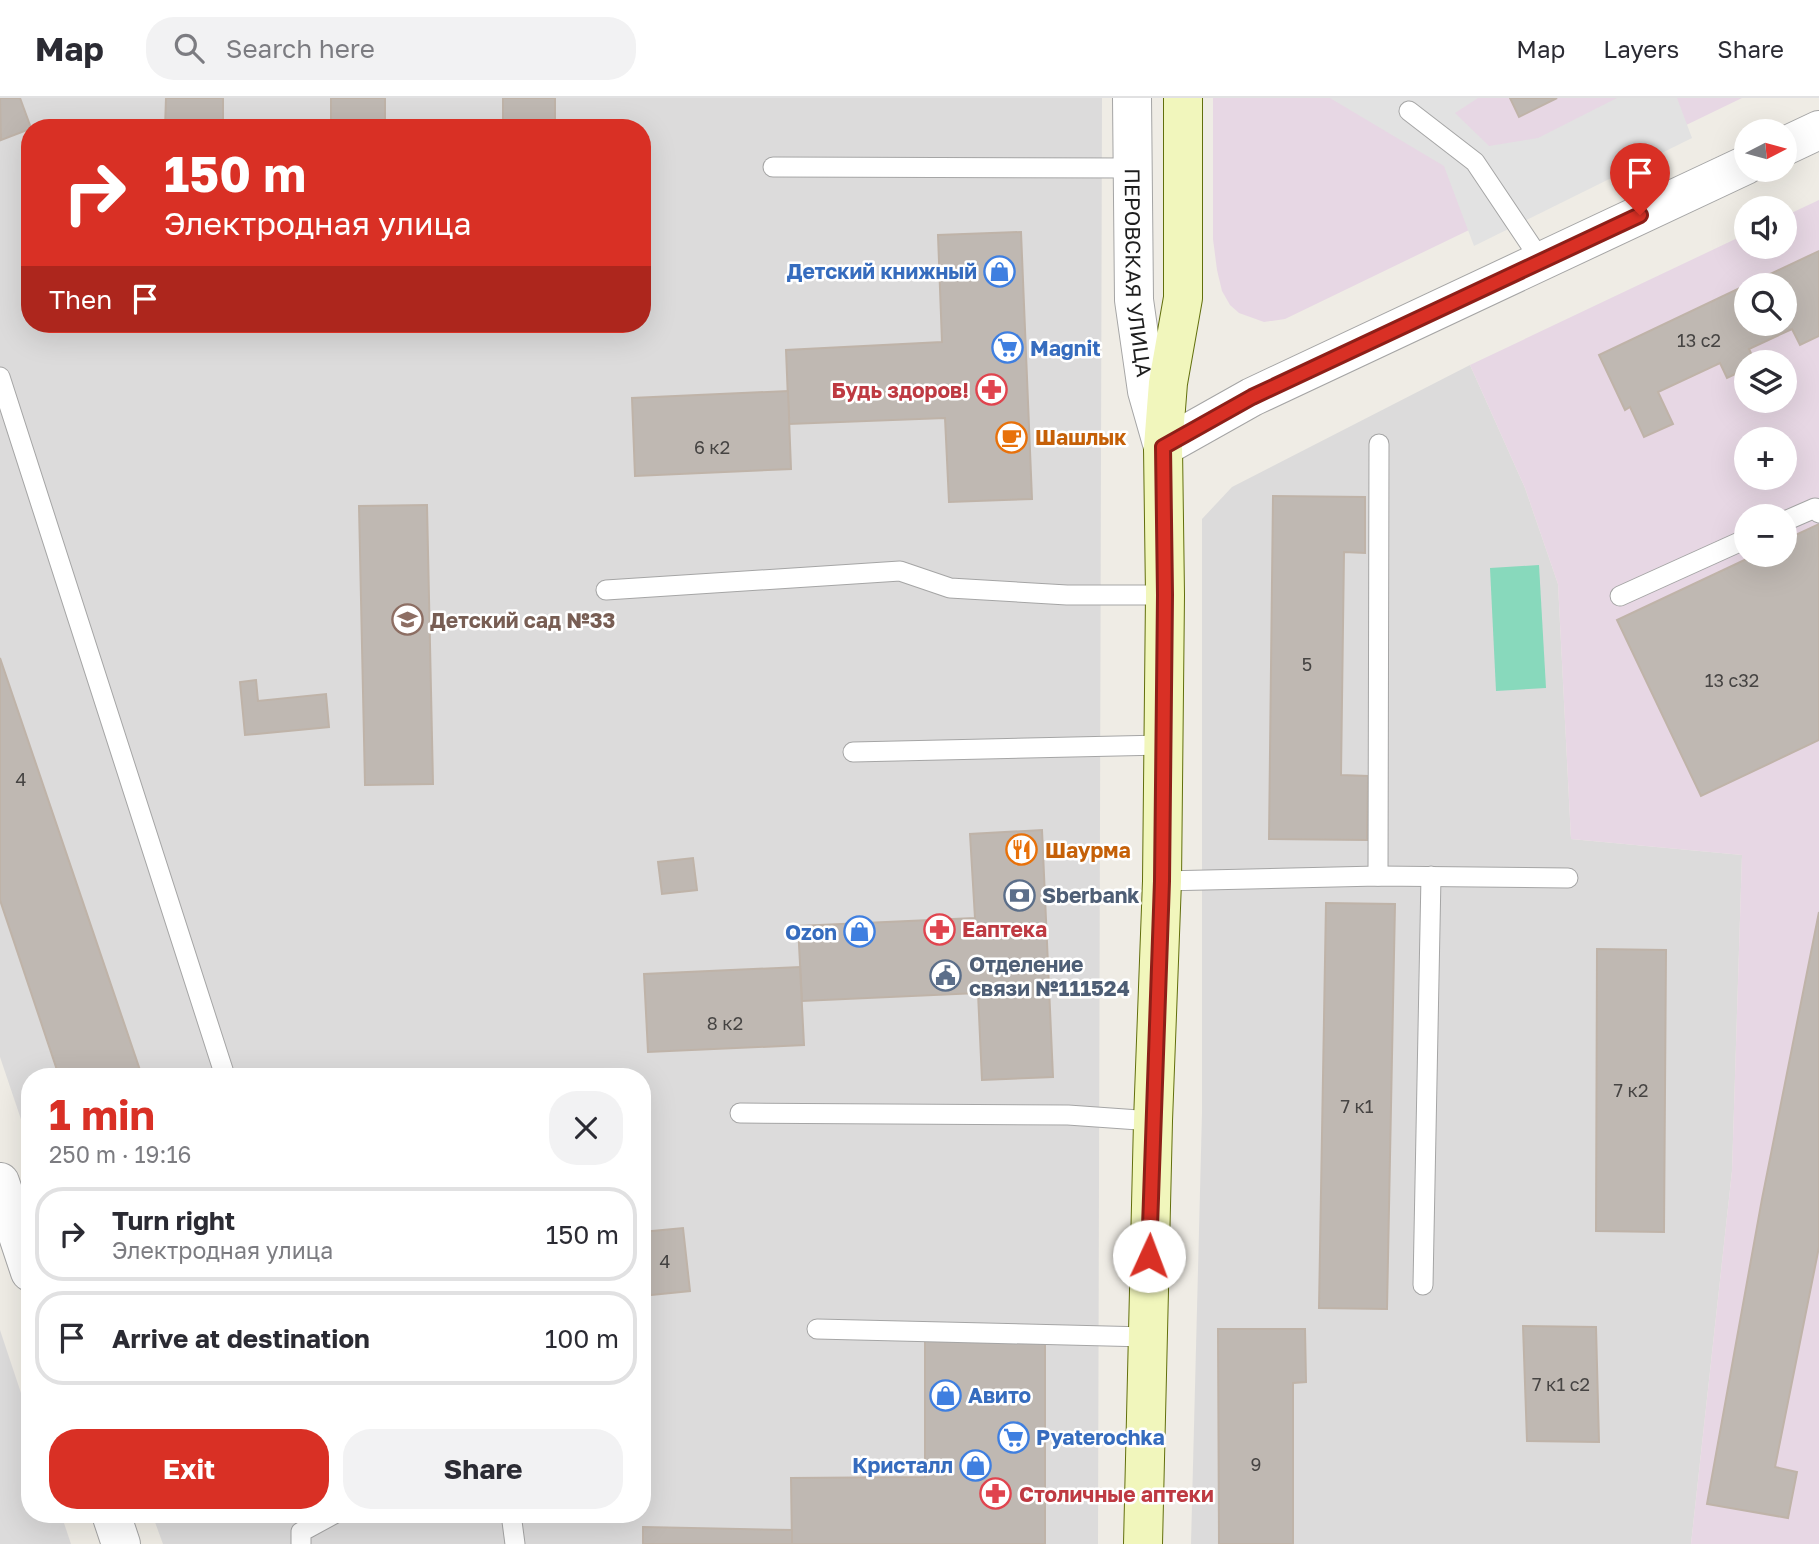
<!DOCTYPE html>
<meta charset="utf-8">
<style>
:root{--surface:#fff;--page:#f2f2f3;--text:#2b2b33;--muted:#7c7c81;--line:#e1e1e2;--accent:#d93025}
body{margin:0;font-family:"Golos Text",sans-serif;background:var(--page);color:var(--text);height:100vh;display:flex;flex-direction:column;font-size:26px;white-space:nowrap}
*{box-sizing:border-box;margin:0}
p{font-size:23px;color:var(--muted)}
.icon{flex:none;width:38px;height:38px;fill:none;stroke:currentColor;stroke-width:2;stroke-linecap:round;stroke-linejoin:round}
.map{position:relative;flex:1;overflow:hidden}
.panel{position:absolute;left:21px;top:970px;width:630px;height:455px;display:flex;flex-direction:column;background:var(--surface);border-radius:28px;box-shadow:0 7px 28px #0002}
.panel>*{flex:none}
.hud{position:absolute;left:21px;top:21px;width:630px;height:214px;border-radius:28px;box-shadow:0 7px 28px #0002;background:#d93025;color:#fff;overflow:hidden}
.needle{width:46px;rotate:84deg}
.buttons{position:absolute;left:1734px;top:21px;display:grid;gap:14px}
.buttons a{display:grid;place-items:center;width:63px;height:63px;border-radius:50%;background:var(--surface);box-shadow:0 7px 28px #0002;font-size:35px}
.pin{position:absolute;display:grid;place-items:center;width:60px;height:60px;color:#fff;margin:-72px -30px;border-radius:50% 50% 50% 0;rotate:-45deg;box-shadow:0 0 7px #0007}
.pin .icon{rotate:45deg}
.me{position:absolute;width:77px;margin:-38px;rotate:2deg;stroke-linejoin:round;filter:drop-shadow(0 0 5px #0008)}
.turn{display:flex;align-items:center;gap:24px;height:147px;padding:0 28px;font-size:32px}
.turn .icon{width:91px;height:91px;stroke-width:2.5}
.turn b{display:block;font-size:49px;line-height:60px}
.then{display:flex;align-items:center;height:66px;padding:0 28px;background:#0003;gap:14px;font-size:26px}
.round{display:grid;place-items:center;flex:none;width:74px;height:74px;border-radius:28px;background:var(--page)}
.summary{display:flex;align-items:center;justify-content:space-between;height:119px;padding:0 28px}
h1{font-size:42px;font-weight:700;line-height:52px;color:var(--accent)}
.cta{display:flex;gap:14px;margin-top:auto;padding:14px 28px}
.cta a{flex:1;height:80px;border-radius:28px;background:var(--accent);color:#fff;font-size:28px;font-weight:700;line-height:80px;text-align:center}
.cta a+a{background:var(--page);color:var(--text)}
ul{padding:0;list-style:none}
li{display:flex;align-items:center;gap:21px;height:94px;margin:0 14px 10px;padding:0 14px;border:4px solid var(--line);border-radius:28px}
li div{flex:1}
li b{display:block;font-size:26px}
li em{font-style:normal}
header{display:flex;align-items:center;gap:42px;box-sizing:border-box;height:98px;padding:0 35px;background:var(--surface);border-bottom:2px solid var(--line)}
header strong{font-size:33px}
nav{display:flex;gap:38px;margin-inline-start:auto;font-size:24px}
.search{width:490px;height:63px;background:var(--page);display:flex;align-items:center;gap:18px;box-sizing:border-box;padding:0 24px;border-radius:28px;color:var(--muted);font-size:26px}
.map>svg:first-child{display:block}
</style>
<header>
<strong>Map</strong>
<div class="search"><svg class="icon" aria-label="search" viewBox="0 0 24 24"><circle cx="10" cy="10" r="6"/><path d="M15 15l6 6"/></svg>Search here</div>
<nav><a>Map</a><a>Layers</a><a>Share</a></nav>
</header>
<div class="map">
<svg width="1819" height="1446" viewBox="0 0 1819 1446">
<rect width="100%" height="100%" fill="#efece5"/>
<g fill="#dcdbdb" fill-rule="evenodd">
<path d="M0,0h1102l-4,1446h-935l-11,-30h490v-438h-612v70l-30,-89zM30,30h612v196h-612z"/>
<polygon points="1470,267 1525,390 1558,486 1571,741 1742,757 1732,1073 1691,1446 1191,1446 1202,1015 1202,421 1232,389"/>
<polygon points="0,1232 30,1322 30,1416 61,1416 71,1446 0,1446"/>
</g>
<g fill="#e7d7e4" fill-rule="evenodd">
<polygon points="1213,0 1742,0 1285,221 1264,224 1239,215 1230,207 1222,193 1217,172 1213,141"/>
<path d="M1819,102v1344h-128l41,-373 10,-316 -171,-16 -13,-255 -33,-96 -55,-123 276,-131v13h39v-31zM1746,187h39v39h-39zM1746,264h39v39h-39zM1746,341h39v39h-39zM1746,418h39v39h-39z"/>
</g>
<polygon fill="#88d9bc" points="1539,467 1546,590 1496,593 1490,470"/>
<polygon fill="#e2e2e2" points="1330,0 1478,0 1455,15 1489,48 1538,40 1617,0 1677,0 1692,40 1474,148 1444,68"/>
<g fill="#bfb8b2" stroke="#bfb3a8" stroke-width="2">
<polygon points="0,0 20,0 31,30 30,31 1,42"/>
<polygon points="166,0 223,0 223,30 165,30"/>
<rect x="331" y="0" width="54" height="30"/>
<rect x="503" y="0" width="52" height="30"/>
<polygon points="1510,0 1557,0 1519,19"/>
<polygon points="1021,134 1032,401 949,404 945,320 789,326 786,252 942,244 938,137"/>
<polygon points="1819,153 1819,238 1800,247 1792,231 1749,251 1755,264 1746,264 1746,271 1727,280 1720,265 1658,294 1673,326 1644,339 1630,309 1625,312 1599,257 1746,187 1746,226 1785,226 1785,187 1747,187"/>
<polygon points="788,293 791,371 635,378 632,300"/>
<polygon points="1273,398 1365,399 1365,455 1344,454 1341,677 1368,678 1367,742 1269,741"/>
<polygon points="427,407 433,686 365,687 359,408"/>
<polygon points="1819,426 1819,642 1701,698 1617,522 1755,457 1785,457 1785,442"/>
<polygon points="0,560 142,978 59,978 0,802"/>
<polygon points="256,582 258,603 326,596 329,629 245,637 240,584"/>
<polygon points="1042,732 1053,979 982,982 978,895 802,903 798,828 975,820 970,736"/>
<polygon points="693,760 697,792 662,796 658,764"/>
<polygon points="1326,805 1395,806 1387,1211 1319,1210"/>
<polygon points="1819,814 1819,1149 1775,1369 1797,1374 1788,1420 1707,1406 1762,1101"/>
<polygon points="1597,851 1666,852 1664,1134 1596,1133"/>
<polygon points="800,869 804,947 648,954 644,876"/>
<polygon points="683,1130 690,1193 642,1198 642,1134"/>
<polygon points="1523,1228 1596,1229 1599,1344 1527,1343"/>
<polygon points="1218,1231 1305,1231 1306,1284 1293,1285 1293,1446 1219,1446"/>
<polygon points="925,1238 1045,1238 1045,1446 792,1446 791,1380 925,1379"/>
<polygon points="643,1429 792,1432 792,1446 643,1446"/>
</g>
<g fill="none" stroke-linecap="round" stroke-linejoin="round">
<defs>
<g id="service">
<polyline points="1409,13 1475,64 1542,164"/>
<polyline points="773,69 1133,70"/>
<polyline points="0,279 225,978"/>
<polyline points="1785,423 1815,410 1819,415"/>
<polyline points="606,492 900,473 950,490 1067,497 1165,497"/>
<polyline points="1620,498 1746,441"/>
<polyline points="853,654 1163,647"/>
<polyline points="1378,778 1379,346"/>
<polyline points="1162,783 1378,778 1568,780"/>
<polyline points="740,1015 1068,1017 1153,1023"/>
<polyline points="1423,1187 1431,778"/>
<polyline points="817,1231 1147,1239"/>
<polyline points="511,1416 515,1446"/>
<polyline points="301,1446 301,1434 334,1416"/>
</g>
<g id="minor">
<polyline points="0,1084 30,1174"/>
<polyline points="111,1416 121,1446"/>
</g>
<g id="tertiary">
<path id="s1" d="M1132,0l2,202 13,91 16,56 89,-50 494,-232"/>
<polyline points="1785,48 1819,32"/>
</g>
<polyline id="secondary" points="1143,1446 1153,1023 1162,783 1165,497 1163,349 1168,285 1183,200 1183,0"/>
</defs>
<use href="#service" stroke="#a5a5a5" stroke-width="21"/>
<use href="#minor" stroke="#a5a5a5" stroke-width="40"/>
<use href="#tertiary" stroke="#a5a5a5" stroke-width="40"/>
<use href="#secondary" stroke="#626f0c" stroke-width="40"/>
<use href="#service" stroke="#fff" stroke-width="19"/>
<use href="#minor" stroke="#fff" stroke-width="38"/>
<use href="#tertiary" stroke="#fff" stroke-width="38"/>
<use href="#secondary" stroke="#f1f6bc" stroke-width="38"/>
</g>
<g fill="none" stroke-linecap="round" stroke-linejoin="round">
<defs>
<polyline id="route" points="1149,1158 1162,783 1165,497 1163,349 1252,299 1640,117"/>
</defs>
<use href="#route" stroke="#8d1f18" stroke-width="18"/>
<use href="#route" stroke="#d93025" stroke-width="12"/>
</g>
<defs>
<symbol id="shop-ring" viewBox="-11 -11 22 22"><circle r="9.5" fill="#fff" stroke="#3f7fe0" stroke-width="1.5"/><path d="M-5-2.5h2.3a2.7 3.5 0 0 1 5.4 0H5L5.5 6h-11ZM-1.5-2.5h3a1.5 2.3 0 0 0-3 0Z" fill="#3f7fe0"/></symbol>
<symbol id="supermarket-ring" viewBox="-11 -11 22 22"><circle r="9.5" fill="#fff" stroke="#3f7fe0" stroke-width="1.5"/><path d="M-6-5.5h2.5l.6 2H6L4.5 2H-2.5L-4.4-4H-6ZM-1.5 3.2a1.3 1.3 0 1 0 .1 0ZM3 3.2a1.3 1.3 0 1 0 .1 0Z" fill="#3f7fe0"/></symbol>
<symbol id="pharmacy-ring" viewBox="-11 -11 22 22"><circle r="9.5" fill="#fff" stroke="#e0444e" stroke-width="1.5"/><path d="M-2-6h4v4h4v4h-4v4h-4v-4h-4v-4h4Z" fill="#e0444e"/></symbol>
<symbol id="cafe-ring" viewBox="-11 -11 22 22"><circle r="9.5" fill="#fff" stroke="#e8710a" stroke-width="1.5"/><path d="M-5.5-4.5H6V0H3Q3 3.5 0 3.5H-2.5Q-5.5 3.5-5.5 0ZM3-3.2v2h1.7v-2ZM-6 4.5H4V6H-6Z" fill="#e8710a"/></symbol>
<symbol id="school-ring" viewBox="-11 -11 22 22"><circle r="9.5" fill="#fff" stroke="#8d6e63" stroke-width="1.5"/><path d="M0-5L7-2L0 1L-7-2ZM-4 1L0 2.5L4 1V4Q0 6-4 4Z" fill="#8d6e63"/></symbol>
<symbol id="restaurant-ring" viewBox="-11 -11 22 22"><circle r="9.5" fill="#fff" stroke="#e8710a" stroke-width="1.5"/><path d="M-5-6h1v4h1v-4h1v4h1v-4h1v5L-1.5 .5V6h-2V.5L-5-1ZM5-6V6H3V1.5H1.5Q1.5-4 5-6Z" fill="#e8710a"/></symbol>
<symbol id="bank-ring" viewBox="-11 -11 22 22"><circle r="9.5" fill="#fff" stroke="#5c6f8a" stroke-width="1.5"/><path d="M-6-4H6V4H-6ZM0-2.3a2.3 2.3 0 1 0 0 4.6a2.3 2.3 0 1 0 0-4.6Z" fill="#5c6f8a"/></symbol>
<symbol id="civic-ring" viewBox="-11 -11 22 22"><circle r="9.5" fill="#fff" stroke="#5c6f8a" stroke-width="1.5"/><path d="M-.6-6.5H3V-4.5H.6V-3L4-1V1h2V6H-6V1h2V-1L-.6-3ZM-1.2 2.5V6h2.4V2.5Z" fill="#5c6f8a"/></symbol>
</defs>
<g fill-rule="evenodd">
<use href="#shop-ring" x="982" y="156" width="35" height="35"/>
<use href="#supermarket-ring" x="990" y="232" width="35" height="35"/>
<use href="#pharmacy-ring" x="974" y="274" width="35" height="35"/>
<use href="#cafe-ring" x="994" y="322" width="35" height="35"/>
<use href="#school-ring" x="390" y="504" width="35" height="35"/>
<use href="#restaurant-ring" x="1004" y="734" width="35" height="35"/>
<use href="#bank-ring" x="1002" y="780" width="35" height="35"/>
<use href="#pharmacy-ring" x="922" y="814" width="35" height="35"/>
<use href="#shop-ring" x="842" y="816" width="35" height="35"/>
<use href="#civic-ring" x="928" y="860" width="35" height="35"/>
<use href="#shop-ring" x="928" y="1280" width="35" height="35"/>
<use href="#supermarket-ring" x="996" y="1322" width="35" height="35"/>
<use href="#shop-ring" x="958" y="1350" width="35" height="35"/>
<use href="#pharmacy-ring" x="978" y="1378" width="35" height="35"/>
</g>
<g text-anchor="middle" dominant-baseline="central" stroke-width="5" stroke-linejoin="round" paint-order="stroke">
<g font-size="18" fill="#464443">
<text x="1699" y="242">13 с2</text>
<text x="712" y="349">6 к2</text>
<text x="1307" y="566">5</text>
<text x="1732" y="582">13 с32</text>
<text x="21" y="681">4</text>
<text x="725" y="925">8 к2</text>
<text x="1631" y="992">7 к2</text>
<text x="1357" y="1008">7 к1</text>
<text x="665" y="1163">4</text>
<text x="1561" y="1286">7 к1 с2</text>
<text x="1256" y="1366">9</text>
</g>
<g font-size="21" font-weight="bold" fill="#366cbe" stroke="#fff" text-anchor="end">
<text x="977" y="173">Детский книжный</text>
<text x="1030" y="250" text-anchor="start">Magnit</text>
<text x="837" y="834">Ozon</text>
<text x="968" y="1297" text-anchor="start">Авито</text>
<text x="1036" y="1339" text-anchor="start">Pyaterochka</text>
<text x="953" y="1367">Кристалл</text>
</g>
<g font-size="21" fill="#1e1e1e" stroke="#fff">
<text stroke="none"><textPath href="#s1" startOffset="175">ПЕРОВСКАЯ УЛИЦА</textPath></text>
</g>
<g font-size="21" font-weight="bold" fill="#be3a42" stroke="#fff" text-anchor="start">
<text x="969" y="292" text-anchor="end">Будь здоров!</text>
<text x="962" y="831">Еаптека</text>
<text x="1019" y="1396">Столичные аптеки</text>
</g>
<g font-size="21" font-weight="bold" fill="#c56008" stroke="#fff" text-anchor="start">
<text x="1035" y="339">Шашлык</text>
<text x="1045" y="752">Шаурма</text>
</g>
<g font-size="21" font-weight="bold" fill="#785e54" stroke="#fff" text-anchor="start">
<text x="430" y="522">Детский сад №33</text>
</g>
<g font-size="21" font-weight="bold" fill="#4e5e75" stroke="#fff" text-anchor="start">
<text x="1042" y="797">Sberbank</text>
<text x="969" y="866">Отделение<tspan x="969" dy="24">связи №111524</tspan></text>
</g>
</g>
</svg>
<div class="buttons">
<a><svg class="needle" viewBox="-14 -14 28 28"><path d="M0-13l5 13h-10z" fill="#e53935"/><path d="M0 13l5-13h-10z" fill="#7c7c81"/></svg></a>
<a><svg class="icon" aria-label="sound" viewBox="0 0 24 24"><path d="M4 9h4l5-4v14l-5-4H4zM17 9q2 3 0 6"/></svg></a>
<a><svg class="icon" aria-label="search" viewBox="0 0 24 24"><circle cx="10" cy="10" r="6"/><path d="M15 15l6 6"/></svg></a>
<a><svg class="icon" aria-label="layers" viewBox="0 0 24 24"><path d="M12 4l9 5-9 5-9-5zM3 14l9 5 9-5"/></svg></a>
<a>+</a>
<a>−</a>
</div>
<div class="pin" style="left:1640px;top:117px;background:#d93025"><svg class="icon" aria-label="arrive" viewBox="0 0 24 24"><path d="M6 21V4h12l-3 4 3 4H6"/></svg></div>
<svg class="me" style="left:1149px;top:1158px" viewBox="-20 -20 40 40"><circle r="19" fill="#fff"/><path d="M0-13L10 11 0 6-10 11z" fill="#d93025"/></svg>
<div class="hud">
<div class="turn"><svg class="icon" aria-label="right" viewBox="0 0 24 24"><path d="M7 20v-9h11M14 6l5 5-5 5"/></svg><div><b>150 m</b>Электродная улица</div></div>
<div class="then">Then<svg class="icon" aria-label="arrive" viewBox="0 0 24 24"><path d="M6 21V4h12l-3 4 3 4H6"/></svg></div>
</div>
<section class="panel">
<div class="summary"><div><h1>1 min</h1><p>250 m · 19:16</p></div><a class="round"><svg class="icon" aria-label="close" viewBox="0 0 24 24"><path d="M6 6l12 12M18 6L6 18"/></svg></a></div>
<ul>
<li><svg class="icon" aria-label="right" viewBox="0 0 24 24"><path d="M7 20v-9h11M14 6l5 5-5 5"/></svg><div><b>Turn right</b><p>Электродная улица</p></div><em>150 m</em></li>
<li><svg class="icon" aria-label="arrive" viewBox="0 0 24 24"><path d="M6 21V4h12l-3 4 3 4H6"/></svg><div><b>Arrive at destination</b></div><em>100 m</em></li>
</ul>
<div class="cta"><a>Exit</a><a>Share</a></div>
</section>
</div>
